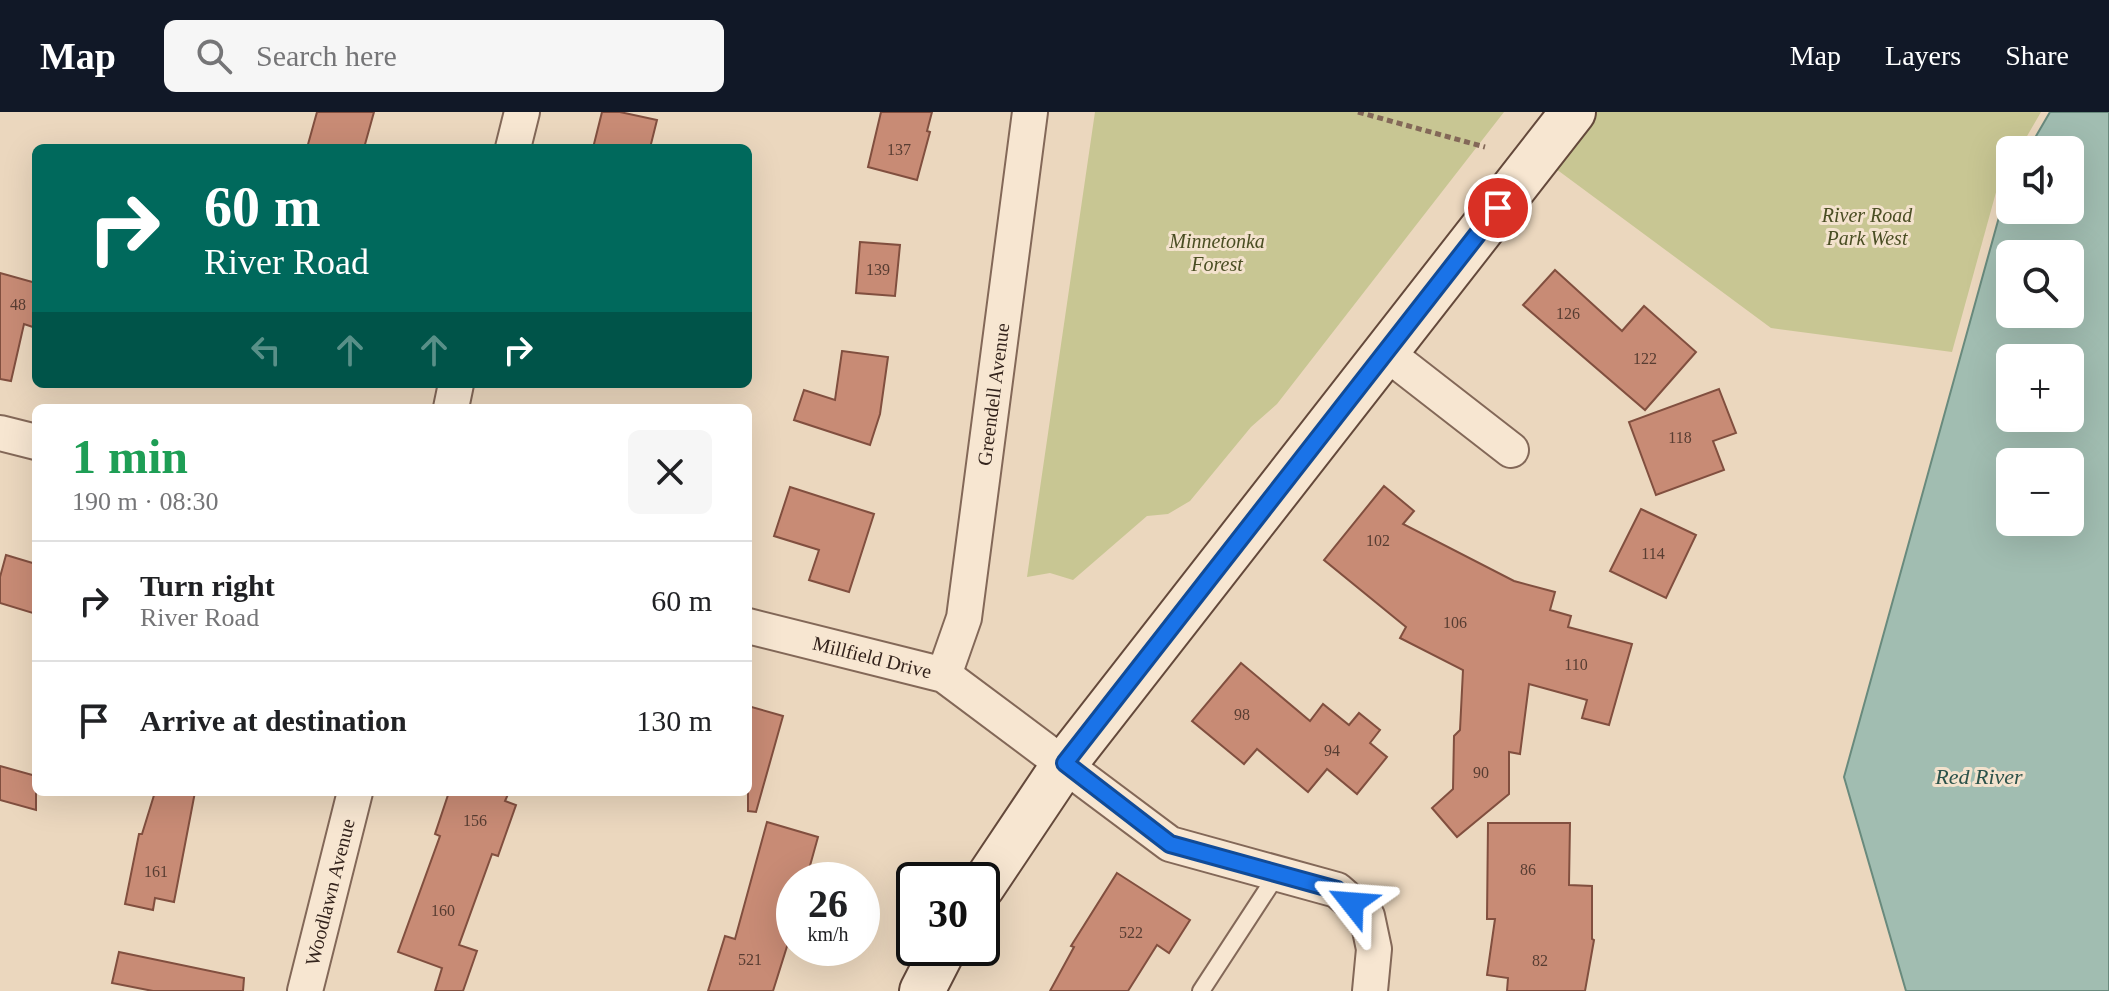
<!DOCTYPE html>
<meta charset="utf-8">
<style>
:root{--surface:#fff;--page:#f6f6f6;--text:#202124;--muted:#757577;--line:#e0e0e0;--accent:#111827}
body{margin:0;font-family:Georgia,serif;background:var(--page);color:var(--text);height:100vh;display:flex;flex-direction:column;font-size:30px;white-space:nowrap}
*{box-sizing:border-box;margin:0}
p{font-size:26px;color:var(--muted)}
.icon{flex:none;width:44px;height:44px;fill:none;stroke:currentColor;stroke-width:2;stroke-linecap:round;stroke-linejoin:round}
.map{position:relative;flex:1;overflow:hidden}
.panel{position:absolute;left:32px;top:292px;width:720px;height:392px;display:flex;flex-direction:column;background:var(--surface);border-radius:12px;box-shadow:0 8px 32px #0002}
.panel>*{flex:none}
.hud{position:absolute;left:32px;top:32px;width:720px;height:244px;border-radius:12px;box-shadow:0 8px 32px #0002;background:#00695c;color:#fff;overflow:hidden}
.fabs{position:absolute;left:1996px;top:24px;display:grid;gap:16px}
.fabs a{display:grid;place-items:center;width:88px;height:88px;border-radius:12px;background:var(--surface);box-shadow:0 8px 32px #0002;font-size:40px}
.speed{position:absolute;left:776px;top:750px;display:flex;gap:16px;font-size:40px;font-weight:700;text-align:center}
.speed>*{display:grid;place-content:center;width:104px;height:104px;border-radius:50%;background:var(--surface);box-shadow:0 8px 32px #0002;line-height:1}
.speed small{font-size:20px;font-weight:400}
.speed .limit{border:4px solid #111;border-radius:12px;background:#fff;color:#111}
.pin{position:absolute;display:grid;place-items:center;width:68px;height:68px;color:#fff;margin:-34px;border:4px solid #fff;border-radius:50%;box-shadow:0 2px 8px #0007}
.me{position:absolute;width:88px;margin:-44px;rotate:298deg;stroke-linejoin:round;filter:drop-shadow(0 0 6px #0008)}
.turn{display:flex;align-items:center;gap:28px;height:168px;padding:0 40px;font-size:36px}
.turn .icon{width:104px;height:104px;stroke-width:2.5}
.turn b{display:block;font-size:56px;line-height:68px}
.lanes{display:flex;align-items:center;height:76px;padding:0 40px;background:#0003;justify-content:center;gap:40px;direction:ltr}
.lanes .off{opacity:.35}
.round{display:grid;place-items:center;flex:none;width:84px;height:84px;border-radius:12px;background:var(--page)}
.head{display:flex;align-items:center;justify-content:space-between;height:136px;padding:0 40px}
h1{font-size:48px;font-weight:700;line-height:60px;color:#1e9e55}
ul{padding:0;list-style:none}
li{display:flex;align-items:center;gap:24px;height:120px;padding:0 40px;border-top:2px solid var(--line)}
li div{flex:1}
li b{display:block;font-size:30px}
li em{font-style:normal}
header{display:flex;align-items:center;gap:48px;box-sizing:border-box;height:112px;padding:0 40px;background:var(--accent);color:#fff}
header strong{font-size:38px}
nav{display:flex;gap:44px;margin-inline-start:auto;font-size:28px}
.search{width:560px;height:72px;background:var(--page);display:flex;align-items:center;gap:20px;box-sizing:border-box;padding:0 28px;border-radius:12px;color:var(--muted);font-size:30px}
.map>svg:first-child{display:block}
</style>
<header>
<strong>Map</strong>
<div class="search"><svg class="icon" aria-label="search" viewBox="0 0 24 24"><circle cx="10" cy="10" r="6"/><path d="M15 15l6 6"/></svg>Search here</div>
<nav><a>Map</a><a>Layers</a><a>Share</a></nav>
</header>
<div class="map">
<svg width="2109" height="879" viewBox="0 0 2109 879">
<rect width="100%" height="100%" fill="#ebd7be"/>
<g fill="#c8c693">
<polygon points="1095,0 1504,0 1277,292 1251,315 1190,389 1168,402 1147,404 1073,468 1050,461 1027,465"/>
<polygon points="1595,0 2041,0 2019,38 2010,38 2010,53 1998,73 1952,240 1771,216 1552,54"/>
</g>
<path fill="#a1bdb1" stroke="#698a7d" stroke-width="2" fill-rule="evenodd" d="M2050,0h59v879h-203l-62,-214 165,-596 1,29h60v-60h-42zM2010,142h60v60h-60zM2010,246h60v60h-60zM2010,350h60v60h-60z"/>
<g fill="#c88b75" stroke="#814f3f" stroke-width="2">
<polygon points="317,0 374,0 364,36 307,36"/>
<polygon points="602,0 620,0 657,8 650,36 593,36"/>
<polygon points="881,0 932,0 927,19 930,20 917,68 868,55"/>
<polygon points="860,130 900,133 895,184 856,181"/>
<polygon points="1555,158 1622,219 1644,194 1696,240 1645,298 1523,193"/>
<polygon points="0,161 36,171 36,216 24,212 11,269 0,267"/>
<polygon points="842,239 888,245 880,302 870,333 794,308 804,278 835,288"/>
<polygon points="1719,277 1736,321 1713,329 1724,358 1656,383 1629,310"/>
<polygon points="1384,374 1414,399 1403,412 1514,469 1555,480 1550,498 1571,504 1568,515 1632,532 1609,613 1582,606 1587,588 1529,572 1520,642 1509,640 1509,682 1457,725 1432,696 1453,677 1454,624 1460,618 1463,558 1400,526 1406,515 1324,448"/>
<polygon points="790,375 874,402 849,480 809,468 819,438 774,424"/>
<polygon points="1641,397 1696,423 1666,486 1610,459"/>
<polygon points="6,443 36,452 36,502 0,491 0,465"/>
<polygon points="1241,551 1310,609 1323,592 1349,613 1359,601 1380,618 1370,631 1387,645 1357,682 1327,657 1308,680 1257,637 1244,652 1192,609"/>
<polygon points="748,594 783,604 756,700 748,699"/>
<polygon points="0,654 36,664 36,698 0,688"/>
<polygon points="155,680 195,680 174,790 155,786 153,798 125,792 139,722 142,722"/>
<polygon points="449,680 509,680 505,689 516,693 498,744 492,742 459,833 477,839 463,879 435,879 442,856 398,840 440,724 435,722"/>
<polygon points="767,710 818,725 806,768 794,768 794,812 773,879 708,879 725,824 735,827"/>
<polygon points="1488,711 1570,711 1569,773 1592,774 1592,827 1594,828 1585,879 1507,879 1508,866 1487,863 1495,807 1487,807"/>
<polygon points="1117,761 1190,808 1169,841 1157,833 1128,879 1050,879 1074,835 1071,834"/>
<polygon points="119,840 244,866 243,879 153,879 112,871"/>
</g>
<g fill="none" stroke-linecap="round" stroke-linejoin="round">
<defs>
<polyline id="lane" points="1201,879 1278,761"/>
<g id="street">
<polyline points="513,36 522,0"/>
<polyline points="1385,240 1511,338"/>
<polyline points="451,296 456,272"/>
<polyline points="0,321 36,330"/>
<path id="s1" d="M748,514l196,49 226,169 167,46 30,26 7,33 -4,42"/>
<path id="s2" d="M944,563l20,-57 66,-506"/>
<path id="s3" d="M305,879l50,-199"/>
</g>
<g id="secondary">
<polyline points="982,775 1065,651 1573,0"/>
<polyline points="922,879 944,836"/>
</g>
</defs>
<use href="#lane" stroke="#836858" stroke-width="20"/>
<use href="#street" stroke="#836858" stroke-width="38"/>
<use href="#secondary" stroke="#64493b" stroke-width="48"/>
<polyline stroke="#836858" stroke-width="5" stroke-dasharray="6 4" stroke-linecap="butt" points="1358,0 1485,35"/>
<use href="#lane" stroke="#f7e6d1" stroke-width="16"/>
<use href="#street" stroke="#f7e6d1" stroke-width="34"/>
<use href="#secondary" stroke="#f7e6d1" stroke-width="44"/>
</g>
<g fill="none" stroke-linecap="round" stroke-linejoin="round">
<defs>
<polyline id="route" points="1352,791 1337,778 1170,732 1065,651 1498,96"/>
</defs>
<use href="#route" stroke="#114b97" stroke-width="20"/>
<use href="#route" stroke="#1a73e8" stroke-width="14"/>
</g>
<g text-anchor="middle" dominant-baseline="central" stroke-width="6" stroke-linejoin="round" paint-order="stroke">
<g font-size="16" fill="#583d32">
<text x="899" y="37">137</text>
<text x="878" y="157">139</text>
<text x="18" y="192">48</text>
<text x="1568" y="201">126</text>
<text x="1645" y="246">122</text>
<text x="1680" y="325">118</text>
<text x="1378" y="428">102</text>
<text x="1653" y="441">114</text>
<text x="1455" y="510">106</text>
<text x="1576" y="552">110</text>
<text x="1242" y="602">98</text>
<text x="1332" y="638">94</text>
<text x="1481" y="660">90</text>
<text x="475" y="708">156</text>
<text x="1528" y="757">86</text>
<text x="156" y="759">161</text>
<text x="443" y="798">160</text>
<text x="1131" y="820">522</text>
<text x="750" y="847">521</text>
<text x="1540" y="848">82</text>
</g>
<g font-size="20" font-style="italic" fill="#4a4e23" stroke="#f3e2cd">
<text x="1867" y="103">River Road<tspan x="1867" dy="23">Park West</tspan></text>
<text x="1217" y="129">Minnetonka<tspan x="1217" dy="23">Forest</tspan></text>
</g>
<g font-size="20" fill="#33231c" stroke="#f3e2cd">
<text stroke="none"><textPath href="#s2" startOffset="286">Greendell Avenue</textPath></text>
<text stroke="none"><textPath href="#s1" startOffset="128">Millfield Drive</textPath></text>
<text stroke="none"><textPath href="#s3" startOffset="102">Woodlawn Avenue</textPath></text>
</g>
<g font-size="22" font-style="italic" fill="#2b524a" stroke="#f3e2cd">
<text x="1979" y="664">Red River</text>
</g>
</g>
</svg>
<div class="fabs">
<a><svg class="icon" aria-label="sound" viewBox="0 0 24 24"><path d="M4 9h4l5-4v14l-5-4H4zM17 9q2 3 0 6"/></svg></a>
<a><svg class="icon" aria-label="search" viewBox="0 0 24 24"><circle cx="10" cy="10" r="6"/><path d="M15 15l6 6"/></svg></a>
<a>+</a>
<a>−</a>
</div>
<div class="speed"><div>26<small>km/h</small></div><div class="limit">30</div></div>
<div class="pin" style="left:1498px;top:96px;background:#d93025"><svg class="icon" aria-label="arrive" viewBox="0 0 24 24"><path d="M6 21V4h12l-3 4 3 4H6"/></svg></div>
<svg class="me" style="left:1352px;top:791px" viewBox="-20 -20 40 40"><path d="M0-17L14 15 0 8-14 15z" fill="#1a73e8" stroke="#fff" stroke-width="4"/></svg>
<div class="hud">
<div class="turn"><svg class="icon" aria-label="right" viewBox="0 0 24 24"><path d="M7 20v-9h11M14 6l5 5-5 5"/></svg><div><b>60 m</b>River Road</div></div>
<div class="lanes"><svg class="icon off" aria-label="left" viewBox="0 0 24 24"><path d="M17 20v-9H6M10 6l-5 5 5 5"/></svg><svg class="icon off" aria-label="ahead" viewBox="0 0 24 24"><path d="M12 20V5M6 11l6-6 6 6"/></svg><svg class="icon off" aria-label="ahead" viewBox="0 0 24 24"><path d="M12 20V5M6 11l6-6 6 6"/></svg><svg class="icon" aria-label="right" viewBox="0 0 24 24"><path d="M7 20v-9h11M14 6l5 5-5 5"/></svg></div>
</div>
<section class="panel">
<div class="head"><div><h1>1 min</h1><p>190 m · 08:30</p></div><a class="round"><svg class="icon" aria-label="close" viewBox="0 0 24 24"><path d="M6 6l12 12M18 6L6 18"/></svg></a></div>
<ul>
<li><svg class="icon" aria-label="right" viewBox="0 0 24 24"><path d="M7 20v-9h11M14 6l5 5-5 5"/></svg><div><b>Turn right</b><p>River Road</p></div><em>60 m</em></li>
<li><svg class="icon" aria-label="arrive" viewBox="0 0 24 24"><path d="M6 21V4h12l-3 4 3 4H6"/></svg><div><b>Arrive at destination</b></div><em>130 m</em></li>
</ul>
</section>
</div>
